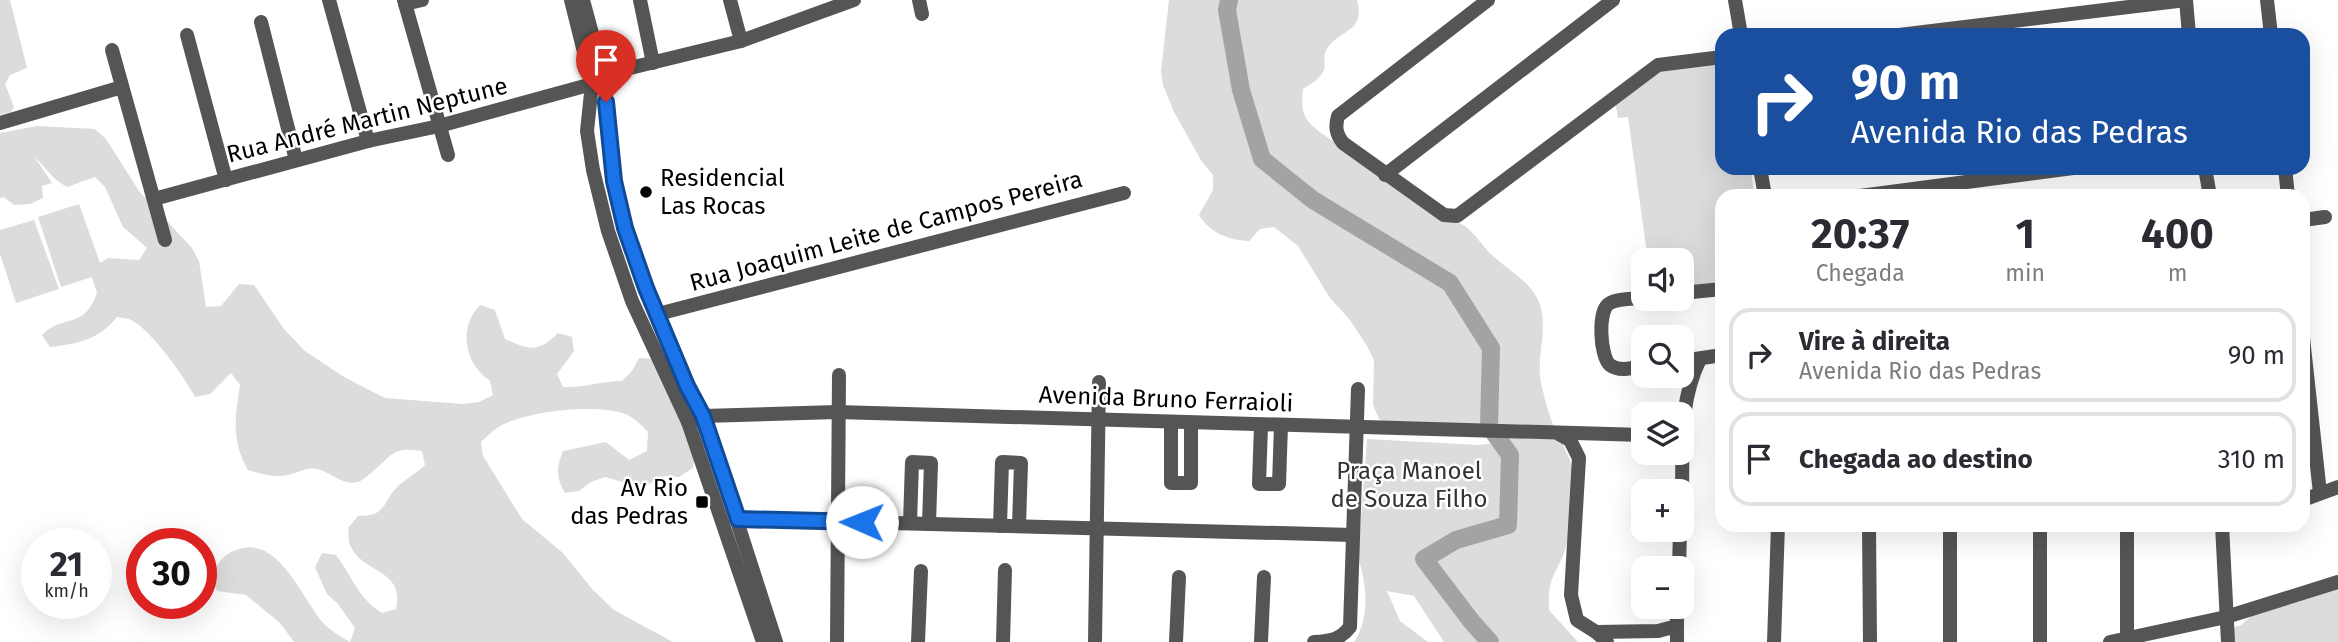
<!DOCTYPE html>
<html lang="pt">
<meta charset="utf-8">
<style>
:root{--surface:#fff;--page:#f7f7f7;--text:#2b2b33;--muted:#7c7c81;--line:#e1e1e2}
body{margin:0;font-family:"Fira Sans",sans-serif;background:var(--page);color:var(--text);height:100vh;display:flex;flex-direction:column;font-size:26px;white-space:nowrap}
*{box-sizing:border-box;margin:0}
p{font-size:23px;color:var(--muted)}
.icon{flex:none;width:38px;height:38px;fill:none;stroke:currentColor;stroke-width:2;stroke-linecap:round;stroke-linejoin:round}
.map{position:relative;flex:1;overflow:hidden}
.panel{position:absolute;left:1715px;top:189px;width:595px;height:343px;display:flex;flex-direction:column;background:var(--surface);border-radius:21px;box-shadow:0 7px 28px #0002}
.panel>*{flex:none}
.banner{position:absolute;left:1715px;top:28px;width:595px;height:147px;border-radius:21px;box-shadow:0 7px 28px #0002;background:#1a4fa0;color:#fff;overflow:hidden}
.buttons{position:absolute;left:1631px;top:248px;display:grid;gap:14px}
.buttons a{display:grid;place-items:center;width:63px;height:63px;border-radius:14px;background:var(--surface);box-shadow:0 7px 28px #0002;font-size:35px}
.speed{position:absolute;left:21px;top:528px;display:flex;gap:14px;font-size:35px;font-weight:700;text-align:center}
.speed>*{display:grid;place-content:center;width:91px;height:91px;border-radius:50%;background:var(--surface);box-shadow:0 7px 28px #0002;line-height:1}
.speed small{font-size:18px;font-weight:400}
.speed .limit{border:10px solid #d22;background:#fff;color:#111}
.pin{position:absolute;display:grid;place-items:center;width:60px;height:60px;color:#fff;margin:-72px -30px;border-radius:50% 50% 50% 0;rotate:-45deg;box-shadow:0 0 7px #0007}
.pin .icon{rotate:45deg}
.me{position:absolute;width:77px;margin:-38px;rotate:271deg;stroke-linejoin:round;filter:drop-shadow(0 0 5px #0008)}
.turn{display:flex;align-items:center;gap:24px;height:147px;padding:0 21px;font-size:32px}
.turn .icon{width:91px;height:91px;stroke-width:2.5}
.turn b{display:block;font-size:49px;line-height:60px}
.eta{display:flex;justify-content:space-evenly;align-items:center;height:119px;text-align:center}
.eta b{font-size:42px;font-weight:700;line-height:49px}
ul{padding:0;list-style:none}
li{display:flex;align-items:center;gap:21px;height:94px;margin:0 14px 10px;padding:0 7px;border:4px solid var(--line);border-radius:21px}
li div{flex:1}
li b{display:block;font-size:26px}
li em{font-style:normal}
.map>svg:first-child{display:block}
</style>
<div class="map">
<svg width="2338" height="642" viewBox="0 0 2338 642">
<rect width="100%" height="100%" fill="#fff"/>
<g fill="#dcdcdc">
<polygon points="0,0 10,0 27,68 10,75 5,84 14,107 11,112 0,115"/>
<path d="M1169,0h188c10,35 -23,29 -32,53 -2,5 1,12 -1,17 -4,9 -13,14 -21,19 -2,23 -1,29 18,44l126,85c26,8 27,19 44,36 18,18 47,30 51,59 4,25 -7,50 0,74 3,13 7,28 12,40 8,17 20,36 21,54 0,20 -5,50 -10,69 -3,10 -9,19 -13,29 -4,10 -3,21 -3,31l29,32h-134l-30,-46 -27,-5 13,30 28,21h-74c16,-23 13,-58 4,-84l9,-119 112,6 30,-4 1,-14 -118,-2 -13,-6 -6,-14 1,-45 -7,-14 -17,-26 -20,-22 -32,-52 -24,-19 -14,2 -11,12c-21,-1 -39,-8 -50,-26l14,-25v-15l-11,-13 -28,-50 -11,-27 -2,-14z"/>
<polygon points="1722,60 1722,168 1751,168 1754,196 1722,196 1722,283 1682,287 1682,261 1648,261 1628,117 1618,118 1615,101 1659,68"/>
<path d="M37,126l58,3 11,10 33,52 53,57 7,13 7,46 15,-1 18,-22 15,1 30,44 21,22 39,26 41,21 78,6 16,-2 14,-7 -3,-14c-26,-18 -32,-53 -10,-76l15,5 10,29c24,11 33,14 53,-6l14,4 2,14 -17,23 6,13c20,1 39,-6 59,-6l10,-10 7,-13 15,1 42,94 -3,15 -14,9 -15,-1 -15,8 -16,1 -28,-8 -14,5 -12,9 -14,2c-9,-16 -9,-25 -2,-42l43,-9 23,18 18,-9 1,-19c-8,-8 -15,-16 -26,-19 -30,-9 -92,-2 -120,12 -8,4 -14,10 -21,17l2,14 39,63 41,34 30,37 21,20 59,32h-379l-14,-19 -34,-28 -29,-4 -5,-14c5,-13 10,-22 24,-27 42,-17 66,49 87,73 8,8 17,13 27,19l5,-14 -17,-24 -11,-10 -12,-27 7,-14 14,2c16,21 22,43 46,58l14,-4c9,-41 -33,-34 -46,-64 -2,-5 -1,-12 -2,-17l10,-12c30,0 23,-13 40,-30 8,-7 18,-13 27,-21l-3,-14c-31,-5 -30,5 -51,22 -4,3 -9,8 -13,9 -16,4 -27,-10 -41,-13 -11,-2 -17,3 -26,5 -14,5 -29,0 -43,-4 -17,-30 -13,-53 -8,-85l-9,-12 -21,21 -15,3c-11,-21 -43,-65 -62,-76 -4,-3 -11,-3 -16,-4 -18,23 -40,27 -67,30l-8,-12c22,-22 41,-4 55,-42l-5,-16 -31,10 -23,-70 41,-13 21,59 8,-5 31,2 8,-12 -24,-21 -18,-40 -10,-10 -28,10c-15,-8 -21,-19 -33,-31l18,27 -10,3 1,12 -13,6 -16,1 -10,-8 -4,1v-65z"/>
<polygon points="34,220 59,289 16,303 0,254 0,230"/>
<polygon points="2338,576 2338,642 2230,642 2232,628 2241,625 2258,610"/>
</g>
<g fill="none" stroke-linecap="round" stroke-linejoin="round">
<polyline stroke="#a3a3a3" stroke-width="18" points="1229,0 1227,10 1241,90 1262,159 1313,200 1450,283 1491,348 1489,426 1510,455 1508,525 1456,540 1424,559 1472,622 1490,642"/>
<g stroke="#555" stroke-width="14">
<polyline points="329,0 368,141"/>
<polyline points="404,0 448,155"/>
<polyline points="571,0 592,84 587,131 593,170 608,231 632,301 688,422 763,642"/>
<polyline points="583,0 604,78 614,181 625,228 646,288 687,385 703,416 776,642"/>
<polyline points="640,0 653,63"/>
<polyline points="730,0 741,41"/>
<polyline points="919,0 922,14"/>
<path d="M1488,0l-150,116c-3,11 -2,18 5,27l101,72 13,1 201,-151 64,-8"/>
<polyline points="1735,0 1741,35"/>
<polyline points="2267,0 2271,35"/>
<polyline points="405,4 422,0"/>
<polyline points="261,22 296,160"/>
<polyline points="187,35 226,180"/>
<polyline points="1899,35 2186,0 2189,35"/>
<polyline points="112,50 165,240"/>
<polyline points="0,123 122,87"/>
<polyline points="1760,168 1765,196"/>
<polyline points="2205,168 2210,196"/>
<polyline points="2285,168 2288,196"/>
<polyline points="1385,175 1613,0"/>
<polyline points="1860,196 2073,168"/>
<polyline points="154,199 368,141 439,126 592,84 622,70 741,41 854,0"/>
<polyline points="2303,220 2325,217"/>
<polyline points="1682,293 1722,289"/>
<path d="M1643,298c-10,1 -24,0 -33,5 -13,6 -10,54 0,62 9,7 23,3 33,1"/>
<polyline points="658,314 1124,193"/>
<polyline points="2303,338 2320,493"/>
<polyline points="1682,361 1722,355"/>
<polyline points="688,422 703,416 837,412 1643,435"/>
<polyline points="1171,422 1171,483 1191,483 1191,423"/>
<polyline points="1261,425 1259,484 1279,484 1281,425"/>
<polyline points="1559,434 1570,440 1579,458 1571,595 1577,620 1596,632 1607,642"/>
<path d="M1682,492c1,-46 -3,-91 18,-133"/>
<polyline points="2303,500 2338,487"/>
<polyline points="738,519 1353,535"/>
<polyline points="910,523 912,462 931,463 929,524"/>
<polyline points="1869,525 1870,642"/>
<polyline points="2127,525 2127,638"/>
<polyline points="2222,525 2228,642"/>
<polyline points="1000,526 1002,462 1021,463 1019,526"/>
<polyline points="1679,569 1680,530"/>
<polyline points="1596,632 1658,631 1677,626"/>
<polyline points="837,642 839,375"/>
<polyline points="918,642 921,571"/>
<polyline points="1003,642 1005,570"/>
<polyline points="1095,642 1099,382"/>
<polyline points="1176,642 1179,577"/>
<polyline points="1261,642 1264,577"/>
<path d="M1314,642c16,-1 26,-2 36,-15l8,-238"/>
<polyline points="1677,642 1677,607"/>
<polyline points="1774,642 1778,525"/>
<polyline points="1950,642 1950,525"/>
<polyline points="2040,642 2040,525"/>
<polyline points="2110,642 2226,617 2338,582"/>
</g>
</g>
<g fill="none" stroke-linecap="round" stroke-linejoin="round">
<defs>
<polyline id="route" points="606,102 614,181 625,228 646,288 687,386 703,416 738,519 862,522"/>
</defs>
<use href="#route" stroke="#114b97" stroke-width="18"/>
<use href="#route" stroke="#1a73e8" stroke-width="12"/>
</g>
<g fill="#000" stroke="#fff" stroke-width="2.5">
<circle cx="646" cy="192" r="7"/>
<rect x="695" y="495" width="14" height="14" rx="3.5"/>
</g>
<g text-anchor="middle" dominant-baseline="central" stroke-width="5" stroke-linejoin="round" paint-order="stroke">
<g font-size="24" fill="#000" stroke="#fff">
<text transform="translate(367 120) rotate(-14)">Rua André Martin Neptune</text>
<text transform="translate(886 231) rotate(-15)">Rua Joaquim Leite de Campos Pereira</text>
<text transform="translate(1166 399) rotate(2)">Avenida Bruno Ferraioli</text>
</g>
<g font-size="24" fill="#000" stroke="#fff" text-anchor="start">
<text x="660" y="178">Residencial<tspan x="660" dy="28">Las Rocas</tspan></text>
<text x="688" y="488" text-anchor="end">Av Rio<tspan x="688" dy="28">das Pedras</tspan></text>
</g>
<g font-size="24" fill="#333" stroke="#fff">
<text x="1409" y="471">Praça Manoel<tspan x="1409" dy="28">de Souza Filho</tspan></text>
</g>
</g>
</svg>
<div class="buttons">
<a><svg class="icon" aria-label="sound" viewBox="0 0 24 24"><path d="M4 9h4l5-4v14l-5-4H4zM17 9q2 3 0 6"/></svg></a>
<a><svg class="icon" aria-label="search" viewBox="0 0 24 24"><circle cx="10" cy="10" r="6"/><path d="M15 15l6 6"/></svg></a>
<a><svg class="icon" aria-label="layers" viewBox="0 0 24 24"><path d="M12 4l9 5-9 5-9-5zM3 14l9 5 9-5"/></svg></a>
<a>+</a>
<a>−</a>
</div>
<div class="speed"><div>21<small>km/h</small></div><div class="limit">30</div></div>
<div class="pin" style="left:606px;top:102px;background:#d93025"><svg class="icon" aria-label="arrive" viewBox="0 0 24 24"><path d="M6 21V4h12l-3 4 3 4H6"/></svg></div>
<svg class="me" style="left:862px;top:522px" viewBox="-20 -20 40 40"><circle r="19" fill="#fff"/><path d="M0-13L10 11 0 6-10 11z" fill="#1a73e8"/></svg>
<div class="banner">
<div class="turn"><svg class="icon" aria-label="right" viewBox="0 0 24 24"><path d="M7 20v-9h11M14 6l5 5-5 5"/></svg><div><b>90 m</b>Avenida Rio das Pedras</div></div>
</div>
<section class="panel">
<div class="eta">
<div><b>20:37</b><p>Chegada</p></div>
<div><b>1</b><p>min</p></div>
<div><b>400</b><p>m</p></div>
</div>
<ul>
<li><svg class="icon" aria-label="right" viewBox="0 0 24 24"><path d="M7 20v-9h11M14 6l5 5-5 5"/></svg><div><b>Vire à direita</b><p>Avenida Rio das Pedras</p></div><em>90 m</em></li>
<li><svg class="icon" aria-label="arrive" viewBox="0 0 24 24"><path d="M6 21V4h12l-3 4 3 4H6"/></svg><div><b>Chegada ao destino</b></div><em>310 m</em></li>
</ul>
</section>
</div>
